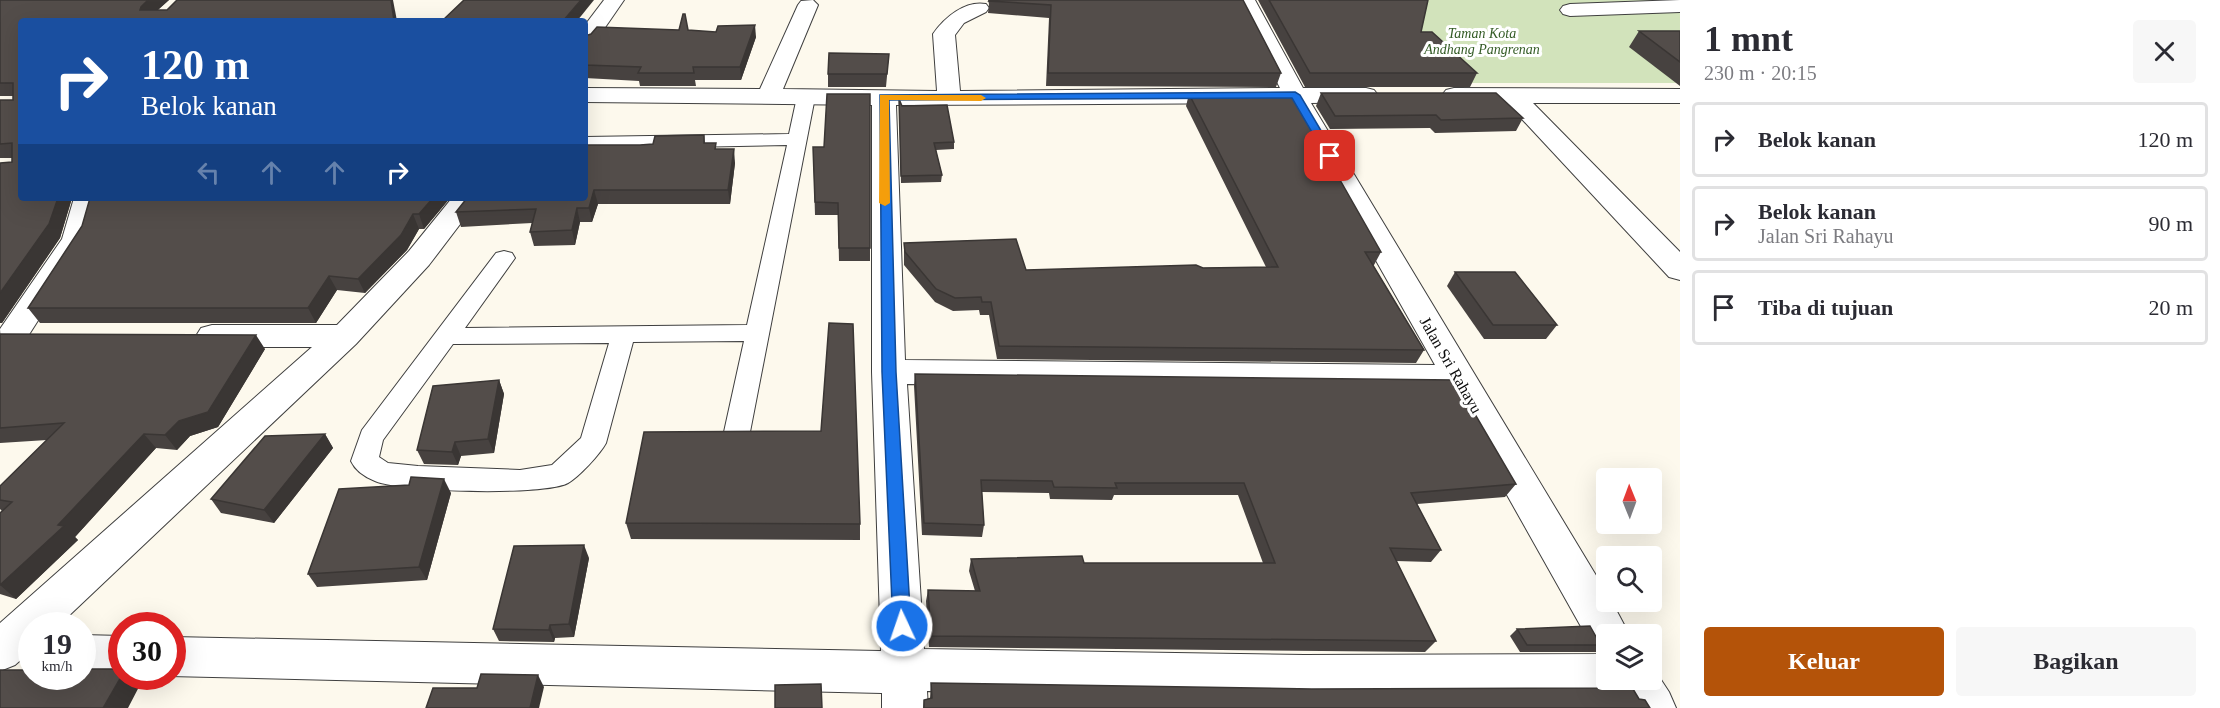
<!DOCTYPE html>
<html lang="id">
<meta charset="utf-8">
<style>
:root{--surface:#fff;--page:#f7f7f7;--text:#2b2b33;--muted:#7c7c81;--line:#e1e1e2;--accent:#b45309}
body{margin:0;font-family:Georgia,serif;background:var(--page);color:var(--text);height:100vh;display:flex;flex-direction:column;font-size:22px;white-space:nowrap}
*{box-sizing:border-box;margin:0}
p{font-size:20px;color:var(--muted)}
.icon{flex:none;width:33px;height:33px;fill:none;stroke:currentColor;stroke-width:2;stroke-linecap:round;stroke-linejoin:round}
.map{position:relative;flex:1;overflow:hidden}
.side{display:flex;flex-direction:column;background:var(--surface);width:540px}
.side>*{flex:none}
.top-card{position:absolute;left:18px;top:18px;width:570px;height:183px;border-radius:6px;box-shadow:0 6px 24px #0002;background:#1a4fa0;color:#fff;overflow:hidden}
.needle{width:39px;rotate:359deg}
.fabs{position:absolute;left:1596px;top:468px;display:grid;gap:12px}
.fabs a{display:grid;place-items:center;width:66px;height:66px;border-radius:6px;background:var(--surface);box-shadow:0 6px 24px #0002;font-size:30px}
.speed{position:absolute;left:18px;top:612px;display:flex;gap:12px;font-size:30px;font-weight:700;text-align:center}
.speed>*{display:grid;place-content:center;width:78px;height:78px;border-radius:50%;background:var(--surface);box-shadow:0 6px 24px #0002;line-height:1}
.speed small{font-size:15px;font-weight:400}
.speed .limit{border:9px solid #d22;background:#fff;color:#111}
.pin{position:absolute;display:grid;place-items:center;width:51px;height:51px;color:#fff;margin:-26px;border-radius:12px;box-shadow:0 3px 9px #0006}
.me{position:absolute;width:66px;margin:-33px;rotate:357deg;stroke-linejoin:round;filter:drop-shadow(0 0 4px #0008)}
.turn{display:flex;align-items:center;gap:21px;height:126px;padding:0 24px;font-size:27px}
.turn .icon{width:78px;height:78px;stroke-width:2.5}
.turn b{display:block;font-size:42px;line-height:51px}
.lanes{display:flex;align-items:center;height:57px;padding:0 24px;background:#0003;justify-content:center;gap:30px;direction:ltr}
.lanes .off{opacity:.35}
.round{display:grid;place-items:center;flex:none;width:63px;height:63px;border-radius:6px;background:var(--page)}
.summary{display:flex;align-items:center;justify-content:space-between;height:102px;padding:0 24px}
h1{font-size:36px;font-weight:600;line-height:45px}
.primary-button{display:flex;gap:12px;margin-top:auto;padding:12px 24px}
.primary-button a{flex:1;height:69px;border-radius:6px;background:var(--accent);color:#fff;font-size:24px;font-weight:600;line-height:69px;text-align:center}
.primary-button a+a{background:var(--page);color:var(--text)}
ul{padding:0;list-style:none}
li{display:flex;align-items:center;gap:18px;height:75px;margin:0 12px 9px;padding:0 12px;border:3px solid var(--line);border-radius:6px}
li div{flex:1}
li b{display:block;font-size:22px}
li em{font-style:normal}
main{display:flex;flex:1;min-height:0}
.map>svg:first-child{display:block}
</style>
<main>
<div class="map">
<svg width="1680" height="708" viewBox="0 0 1680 708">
<rect width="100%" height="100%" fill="#fdf9ed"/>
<polygon fill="#d2e3bb" points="1264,0 1680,0 1680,83 1305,83"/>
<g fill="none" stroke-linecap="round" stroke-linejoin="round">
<defs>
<path id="service" d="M806,92l6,1 3,4 -65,335 -4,7 -9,3 -9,-3 -4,-7 20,-91 -111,1 -27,101c-6,11 -27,34 -38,40 -24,13 -168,9 -193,-2 -10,-4 -20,-11 -24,-20l11,-31 134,-177 8,-2 8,2 3,5 -50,70 282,-3 40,-180 -202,4v-12l204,-3 8,-37 3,-4zM609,343l-28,95 -29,27 -32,5 -102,-4 -30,-3 -9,-6 4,-17 70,-96z"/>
<g id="minor">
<polygon points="604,0 624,0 593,45 585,47 585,25"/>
<path d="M813,0l5,5 -35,84 154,2 -4,-57c11,-16 32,-34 53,-30l3,4 -3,4 -22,11 -9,12 5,56 320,-3 -45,-88h20l48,88h63l8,2 4,5 -4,5 -8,2 -55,1 295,489v10h6l17,32h-23v19l-13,-5 -145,-258 -541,-6 17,265 380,6 302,-1v26h46v-14l17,26 7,16h-49l-9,-17 -12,5 -302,1 -377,-6 1,17h-46v-15l-713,-17h3v-39l709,14 -9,-279v-267l-287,-3v-14l175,1 38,-84 3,-4zM1287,103l148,262 -530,-5 -9,-255z"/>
<polygon points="1680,0 1680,12 1570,16 1563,14 1560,10 1563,6 1570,4"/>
<polygon points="1454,88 1680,89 1680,103 1533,103 1680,252 1680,280 1669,277 1506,102 1446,100 1442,95 1446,90"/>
<polygon points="74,198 102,198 90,239 23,344 12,347 1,344 0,329 62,239"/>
<polygon points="452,198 480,198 429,265 356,344 58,626 32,626 32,650 15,665 0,671 0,623 312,347 212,347 201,344 196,336 201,328 212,325 337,325 409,251"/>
<polygon points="82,635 122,636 122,676 82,675"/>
</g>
</defs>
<use href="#service" stroke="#3f3f3f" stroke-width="2"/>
<use href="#minor" stroke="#3f3f3f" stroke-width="2"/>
<use href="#service" fill="#fff" fill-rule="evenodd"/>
<use href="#minor" fill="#fff" fill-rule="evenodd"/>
</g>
<g fill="#474240">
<polygon points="0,0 169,0 158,10 21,198 72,198 60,238 2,323 12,158 0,158 0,100 13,100 13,96 0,96"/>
<polygon points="988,0 1243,0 1281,73 1276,87 1046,86 1049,18 988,13 989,4"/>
<polygon points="1258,0 1428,0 1421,32 1477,73 1470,87 1305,87"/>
<polygon points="688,30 756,37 741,80 695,80 696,86 640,86 639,81 585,78 585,36"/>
<polygon points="1639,31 1680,31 1680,86 1629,47"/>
<polygon points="889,54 886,87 828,87 828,74"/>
<polygon points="1321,93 1523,118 1516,131 1435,133 1430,128 1330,129 1316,106"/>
<polygon points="1189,94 1381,252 1374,265 1373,265 1424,350 1416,363 997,359 989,315 980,315 979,310 953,311 935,302 904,265 904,243 1026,270 1266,267 1186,106"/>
<polygon points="899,99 902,106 954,142 954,149 936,150 942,175 941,182 901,183"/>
<polygon points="704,135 705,143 716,149 735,163 730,204 598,204 592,222 580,222 575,245 534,246 530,232 532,223 461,227 456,212 640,145 653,144"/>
<polygon points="813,147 870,248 870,261 839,261 838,215 815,215"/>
<polygon points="450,198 424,229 419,229 407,250 365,293 337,290 316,323 40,323 28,308 82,226"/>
<polygon points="1455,272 1557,325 1546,339 1484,339 1447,286"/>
<polygon points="0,334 265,349 218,427 190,436 177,450 156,448 75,537 78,540 16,599 0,594 0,513 2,511 0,509 0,486 47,440 0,443"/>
<polygon points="915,374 1516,484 1505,497 1417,504 1441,550 1431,562 1396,561 1436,641 1425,652 929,647 926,601 928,590 975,591 969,571 971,559 1084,563 1263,563 1238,495 1114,495 1112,500 1050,499 1049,493 982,492 984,525 982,537 922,535 914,386"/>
<polygon points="499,380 504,394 494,453 461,456 458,465 424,464 417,450"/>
<polygon points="821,431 860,524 860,540 631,539 626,523"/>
<polygon points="325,434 333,448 274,523 221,513 211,499"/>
<polygon points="409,485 451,493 427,580 317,587 308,574"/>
<polygon points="589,558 574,637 555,638 554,642 499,641 493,629"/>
<polygon points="1517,629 1599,642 1605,645 1597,652 1520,652 1510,636"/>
<polygon points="931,683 1639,699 1650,708 923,708 924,700 930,698"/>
</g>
<g fill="#3a3634">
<polygon points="148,0 169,0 147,19 140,10 141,7"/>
<polygon points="391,0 393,0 397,21 394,21"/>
<polygon points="581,0 594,0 577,21 563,21"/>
<polygon points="755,25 756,37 741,80 740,67"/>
<polygon points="734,149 735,163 730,204 728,190"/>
<polygon points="594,190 598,204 592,222 589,208"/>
<polygon points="58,198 72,198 60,238 2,323 0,323 0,293"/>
<polygon points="433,198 450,198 424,229 419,214"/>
<polygon points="577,208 580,222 575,245 572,230"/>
<polygon points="413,214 419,229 407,250 365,293 358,279"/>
<polygon points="329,276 337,290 316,323 308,308"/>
<polygon points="256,335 265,349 218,427 190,436 177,450 165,435"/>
<polygon points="499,380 504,394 494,453 488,439"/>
<polygon points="144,434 156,448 75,537 78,540 16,599 0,585 58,525"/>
<polygon points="325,434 333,448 274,523 264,510"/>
<polygon points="455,442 461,456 458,465 452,452"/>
<polygon points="444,479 451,493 427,580 419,567"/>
<polygon points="584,545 589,558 574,637 569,624"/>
<polygon points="550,625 555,638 554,642 549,630"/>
<polygon points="122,675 122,676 134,676 141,683 128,708 103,708"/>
<polygon points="538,675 544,687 539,708 530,708"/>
</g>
<g fill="#534d4a" stroke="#3a3634" stroke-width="1.5">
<polygon points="0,0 148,0 141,7 140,10 167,10 177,0 391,0 394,21 21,21 21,198 58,198 49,224 0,293 0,163 12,162 12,143 0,144 0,100 13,100 13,83 0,83"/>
<polygon points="464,0 581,0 563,21 442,21"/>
<polygon points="990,0 1243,0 1281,73 1048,73 1051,5 989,1"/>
<polygon points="1269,0 1428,0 1421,32 1432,32 1477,73 1310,73"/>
<polygon points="683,14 685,14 688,30 716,32 718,26 755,25 740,67 693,67 694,73 638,73 641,67 585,65 585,36 591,34 597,27 679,30"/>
<polygon points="1639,31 1680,31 1680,62"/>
<polygon points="829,53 889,54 887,74 828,74"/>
<polygon points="1321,93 1496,93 1523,118 1441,120 1436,115 1335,116"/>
<polygon points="827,94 870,94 870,248 839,248 838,203 815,202 813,147 824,147"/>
<polygon points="1189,94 1291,94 1381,252 1365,252 1424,350 999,346 991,302 982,302 981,297 955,298 936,289 905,252 904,243 1016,239 1026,270 1196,265 1203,268 1278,267"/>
<polygon points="899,99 902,106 947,105 954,142 934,143 942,175 901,176"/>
<polygon points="704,135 704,143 716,143 715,149 734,149 728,190 594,190 589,208 577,208 572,230 530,232 536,209 456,212 467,198 585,198 585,145 640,145 653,144 655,136"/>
<polygon points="90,198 433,198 419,214 413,214 401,235 358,279 329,276 308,308 28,308 82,226"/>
<polygon points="1455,272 1515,272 1557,325 1493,325"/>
<polygon points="829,323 853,324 860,524 626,523 644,432 821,431"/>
<polygon points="0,334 256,335 208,412 179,421 165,435 144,434 58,525 64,526 0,585 0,513 12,502 0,500 0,486 64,423 0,428"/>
<polygon points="915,374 1455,380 1516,484 1411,493 1441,550 1390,548 1436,641 931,636 928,590 980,591 971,559 1082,556 1084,563 1275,563 1244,483 1115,483 1117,488 1054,487 1052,481 981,480 984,525 924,523"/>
<polygon points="499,380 488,439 455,442 452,452 417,450 433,386"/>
<polygon points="325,434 264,510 211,499 265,436"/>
<polygon points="411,477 444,479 419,567 308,574 339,489 409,485"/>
<polygon points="584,545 569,624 550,625 549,630 493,629 514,546"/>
<polygon points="1590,626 1599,642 1605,645 1527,645 1517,629"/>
<polygon points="82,669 122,669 122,675 103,708 0,708 0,670 32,670 32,676 82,676"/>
<polygon points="481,674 538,675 530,708 426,708 433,688 477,688"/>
<polygon points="931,683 1312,689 1619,688 1630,684 1639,699 1645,700 1650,708 924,708 924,700 932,698"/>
<polygon points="821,684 822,708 775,708 775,685"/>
</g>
<polygon fill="#1a73e8" stroke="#114b97" stroke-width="1.5" points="1295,92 1300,95 1336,156 1334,158 1327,158 1292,98 889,100 896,372 911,626 908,632 902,634 896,632 893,626 882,372 880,95"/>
<polygon fill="#f59e0b" points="880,95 981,95 986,98 981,101 889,100 890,203 885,206 879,203"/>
<g text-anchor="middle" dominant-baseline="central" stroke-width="6" stroke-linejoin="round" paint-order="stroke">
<g font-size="14" font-style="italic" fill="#335b25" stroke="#fff">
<text x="1482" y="33">Taman Kota<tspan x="1482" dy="16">Andhang Pangrenan</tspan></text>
</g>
<g font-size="16" fill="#0c0c0c" stroke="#fff">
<text transform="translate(1451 365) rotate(60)">Jalan Sri Rahayu</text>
</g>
</g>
</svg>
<div class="fabs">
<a><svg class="needle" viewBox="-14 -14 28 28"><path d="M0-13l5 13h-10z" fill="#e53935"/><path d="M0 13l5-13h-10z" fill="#7c7c81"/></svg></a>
<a><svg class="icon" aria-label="search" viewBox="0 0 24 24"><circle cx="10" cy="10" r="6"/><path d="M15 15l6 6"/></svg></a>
<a><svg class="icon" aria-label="layers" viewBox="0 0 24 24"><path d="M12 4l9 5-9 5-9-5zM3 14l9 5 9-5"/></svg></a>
</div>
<div class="speed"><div>19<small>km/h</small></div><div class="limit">30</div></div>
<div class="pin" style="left:1330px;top:156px;background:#d93025"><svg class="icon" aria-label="arrive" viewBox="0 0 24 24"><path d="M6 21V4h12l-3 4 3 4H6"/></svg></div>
<svg class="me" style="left:902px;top:626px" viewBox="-20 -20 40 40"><circle r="17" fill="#1a73e8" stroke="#fff" stroke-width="3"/><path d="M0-11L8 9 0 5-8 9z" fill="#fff"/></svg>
<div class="top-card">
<div class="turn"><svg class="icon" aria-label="right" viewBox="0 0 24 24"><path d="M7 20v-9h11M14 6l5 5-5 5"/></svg><div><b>120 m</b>Belok kanan</div></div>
<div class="lanes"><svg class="icon off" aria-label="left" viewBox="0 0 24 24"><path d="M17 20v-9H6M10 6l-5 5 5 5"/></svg><svg class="icon off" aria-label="ahead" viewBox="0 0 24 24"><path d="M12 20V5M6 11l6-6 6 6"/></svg><svg class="icon off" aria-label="ahead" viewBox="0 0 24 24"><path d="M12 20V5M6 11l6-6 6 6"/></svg><svg class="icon" aria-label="right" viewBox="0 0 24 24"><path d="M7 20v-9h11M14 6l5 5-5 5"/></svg></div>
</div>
</div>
<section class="side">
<div class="summary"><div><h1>1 mnt</h1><p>230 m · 20:15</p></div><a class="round"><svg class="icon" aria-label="close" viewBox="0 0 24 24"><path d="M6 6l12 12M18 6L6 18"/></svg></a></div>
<ul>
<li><svg class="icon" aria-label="right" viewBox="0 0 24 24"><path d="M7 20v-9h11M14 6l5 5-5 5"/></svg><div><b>Belok kanan</b></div><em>120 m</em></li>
<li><svg class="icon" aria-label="right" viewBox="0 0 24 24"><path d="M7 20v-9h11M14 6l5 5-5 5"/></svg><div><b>Belok kanan</b><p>Jalan Sri Rahayu</p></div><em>90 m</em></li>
<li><svg class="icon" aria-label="arrive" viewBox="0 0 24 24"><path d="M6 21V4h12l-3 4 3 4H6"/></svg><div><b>Tiba di tujuan</b></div><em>20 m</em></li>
</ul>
<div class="primary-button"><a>Keluar</a><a>Bagikan</a></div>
</section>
</main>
